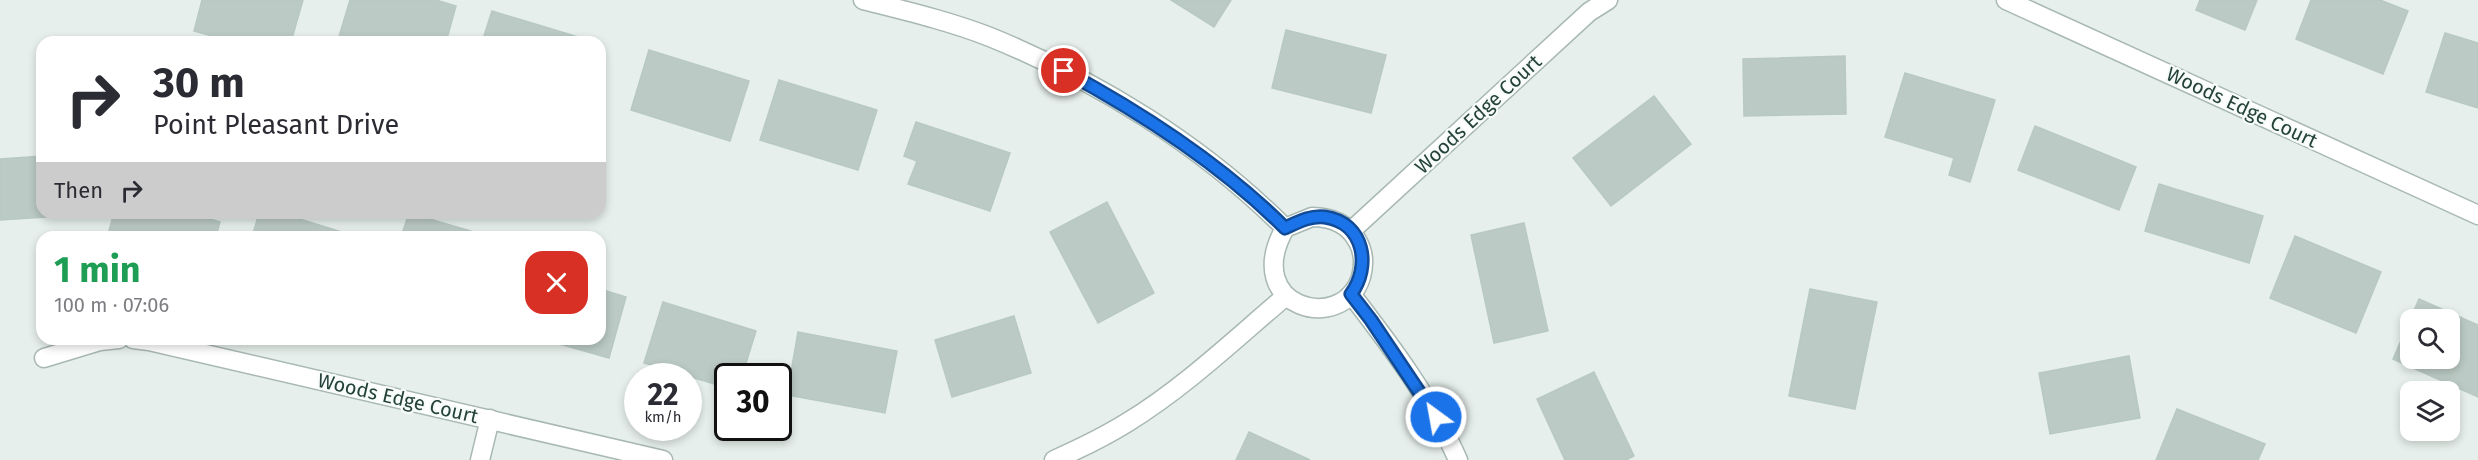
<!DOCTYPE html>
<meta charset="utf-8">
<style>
:root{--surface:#fff;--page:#f2f2f3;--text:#2b2b33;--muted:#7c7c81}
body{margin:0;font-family:"Fira Sans",sans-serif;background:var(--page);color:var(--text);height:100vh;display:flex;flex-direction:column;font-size:22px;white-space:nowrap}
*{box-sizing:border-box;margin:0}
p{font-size:20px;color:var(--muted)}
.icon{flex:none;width:33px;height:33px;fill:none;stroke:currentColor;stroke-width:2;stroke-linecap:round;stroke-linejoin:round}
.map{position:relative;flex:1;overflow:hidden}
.details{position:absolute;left:36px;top:231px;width:570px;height:114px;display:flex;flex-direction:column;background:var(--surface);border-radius:18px;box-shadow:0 3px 9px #0003}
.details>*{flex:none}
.top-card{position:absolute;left:36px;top:36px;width:570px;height:183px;border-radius:18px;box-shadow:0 3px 9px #0003;background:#fff;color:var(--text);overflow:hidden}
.buttons{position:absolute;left:2400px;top:309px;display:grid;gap:12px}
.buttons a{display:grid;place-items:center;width:60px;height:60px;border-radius:12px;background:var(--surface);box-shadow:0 3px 9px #0003;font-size:30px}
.speed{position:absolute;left:624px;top:363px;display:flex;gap:12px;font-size:30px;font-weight:700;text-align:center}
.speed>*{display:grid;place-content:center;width:78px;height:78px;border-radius:50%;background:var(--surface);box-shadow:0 3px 9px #0003;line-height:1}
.speed small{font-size:15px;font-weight:400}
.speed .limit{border:3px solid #111;border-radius:9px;background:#fff;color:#111}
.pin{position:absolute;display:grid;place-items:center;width:51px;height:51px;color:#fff;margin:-26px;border:3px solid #fff;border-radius:50%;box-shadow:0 2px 6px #0007}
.me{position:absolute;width:66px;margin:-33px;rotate:328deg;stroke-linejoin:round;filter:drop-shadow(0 0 4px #0008)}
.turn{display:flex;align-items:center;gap:21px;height:126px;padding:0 18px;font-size:27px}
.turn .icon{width:78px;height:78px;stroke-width:2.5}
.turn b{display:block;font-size:42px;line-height:51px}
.then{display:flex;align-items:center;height:57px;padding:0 18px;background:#0003;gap:12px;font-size:22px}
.round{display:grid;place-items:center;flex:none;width:63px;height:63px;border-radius:18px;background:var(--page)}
.head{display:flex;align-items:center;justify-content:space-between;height:102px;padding:0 18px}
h1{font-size:36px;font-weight:700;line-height:45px;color:#1e9e55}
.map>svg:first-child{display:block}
</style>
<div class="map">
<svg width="2478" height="460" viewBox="0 0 2478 460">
<rect width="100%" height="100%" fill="#e6efeb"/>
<g fill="#bbcac4" stroke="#b8c9c2" stroke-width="1.5" fill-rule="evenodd">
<polygon points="202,0 303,0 291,42 234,42 194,31"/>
<polygon points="350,0 436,0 456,6 446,42 345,42 338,40"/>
<polygon points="1171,0 1231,0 1214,27"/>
<polygon points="2200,0 2257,0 2245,30 2196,10"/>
<polygon points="2311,0 2380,0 2408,11 2383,74 2296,39"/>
<polygon points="492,11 585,39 585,42 482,42"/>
<polygon points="1286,30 1386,55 1371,113 1272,88"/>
<polygon points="2445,33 2478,43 2478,108 2426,92"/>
<polygon points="649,50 749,81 730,141 631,110"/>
<polygon points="1845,56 1846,114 1744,116 1743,59"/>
<polygon points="1905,73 1995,100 1970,182 1949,175 1954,158 1885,137"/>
<polygon points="779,80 877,110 858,170 760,140"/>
<polygon points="1654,96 1691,144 1611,206 1573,158"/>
<polygon points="916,122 1010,153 990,211 908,184 917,161 904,156"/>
<polygon points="2035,126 2136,167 2119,210 2018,170"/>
<polygon points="42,156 42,213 77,215 0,220 0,159"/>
<polygon points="2159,184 2263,216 2249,263 2145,231"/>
<polygon points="1107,202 1154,293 1098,323 1050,232"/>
<polygon points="114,213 199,213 198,215 220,222 216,237 119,237 108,234"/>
<polygon points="259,213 280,213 358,237 252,237"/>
<polygon points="409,213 491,237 401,237"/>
<polygon points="1524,223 1548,331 1494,343 1471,235"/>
<polygon points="2295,236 2381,272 2356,333 2270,298"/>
<polygon points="600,289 626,297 609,358 542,339 600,339"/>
<polygon points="1810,289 1877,302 1855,409 1789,396"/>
<path d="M2419,299l59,26v72l-85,-38zM2410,320h40v38h-40z"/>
<polygon points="663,302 756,331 742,376 728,376 728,388 644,363"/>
<polygon points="1014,316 1031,373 952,397 935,340"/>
<polygon points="798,332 897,351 885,413 787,395"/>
<polygon points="2129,356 2140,418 2050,434 2039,373"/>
<polygon points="1594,372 1634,456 1626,460 1565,460 1537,399"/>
<polygon points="2177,409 2265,444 2258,460 2156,460"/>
<polygon points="1249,432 1310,460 1236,460"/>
</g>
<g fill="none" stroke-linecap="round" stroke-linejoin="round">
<defs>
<g id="street">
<path d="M863,0c43,11 86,21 127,37 108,44 212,108 295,191"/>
<polyline points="2006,0 2478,215"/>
<path d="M1312,217c19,0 37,7 46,25 6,11 6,24 3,35 -18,58 -121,31 -76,-49z"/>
<polyline points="1351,231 1589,12 1608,0"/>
<path d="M1351,294c40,52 81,106 107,166"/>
<polyline points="133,339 149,341 663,460"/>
<polyline points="44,358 100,341 119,339"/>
<polyline points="480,460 490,419"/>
<path d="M1054,460c25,-11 50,-23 74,-38 57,-35 107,-83 158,-126"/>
</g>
</defs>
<use href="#street" stroke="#a8b8b2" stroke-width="21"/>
<use href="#street" stroke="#fff" stroke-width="18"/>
</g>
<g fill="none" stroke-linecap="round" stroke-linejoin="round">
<defs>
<path id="route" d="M1064,71c80,43 157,93 221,157 13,-6 26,-13 40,-11 40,6 46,50 26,77l20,26 65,97"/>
</defs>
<use href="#route" stroke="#114b97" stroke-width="15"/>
<use href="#route" stroke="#1a73e8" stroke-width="10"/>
</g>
<g text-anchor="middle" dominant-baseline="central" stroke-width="4.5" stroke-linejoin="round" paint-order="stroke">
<g font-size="20" fill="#24423a" stroke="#f7fbf9">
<text transform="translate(2242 107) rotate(25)">Woods Edge Court</text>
<text transform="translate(1478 114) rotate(-43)">Woods Edge Court</text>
<text transform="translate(398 398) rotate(13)">Woods Edge Court</text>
</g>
</g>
</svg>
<div class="buttons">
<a><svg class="icon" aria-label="search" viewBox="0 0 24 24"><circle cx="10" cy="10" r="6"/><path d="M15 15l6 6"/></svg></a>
<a><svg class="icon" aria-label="layers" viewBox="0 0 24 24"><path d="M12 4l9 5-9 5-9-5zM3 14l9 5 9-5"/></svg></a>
</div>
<div class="speed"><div>22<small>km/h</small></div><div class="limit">30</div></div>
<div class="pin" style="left:1064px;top:71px;background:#d93025"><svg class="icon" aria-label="arrive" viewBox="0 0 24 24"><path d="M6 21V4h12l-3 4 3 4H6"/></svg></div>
<svg class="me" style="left:1436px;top:417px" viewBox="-20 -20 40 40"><circle r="17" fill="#1a73e8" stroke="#fff" stroke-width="3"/><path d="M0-11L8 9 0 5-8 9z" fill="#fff"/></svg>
<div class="top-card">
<div class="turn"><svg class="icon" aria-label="right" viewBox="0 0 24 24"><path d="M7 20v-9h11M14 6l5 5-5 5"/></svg><div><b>30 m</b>Point Pleasant Drive</div></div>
<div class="then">Then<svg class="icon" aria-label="right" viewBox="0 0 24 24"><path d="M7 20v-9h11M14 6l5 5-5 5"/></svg></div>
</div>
<section class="details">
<div class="head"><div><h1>1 min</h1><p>100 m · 07:06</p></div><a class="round" style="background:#d93025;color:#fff"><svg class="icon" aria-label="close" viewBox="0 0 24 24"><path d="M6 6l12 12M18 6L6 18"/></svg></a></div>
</section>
</div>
